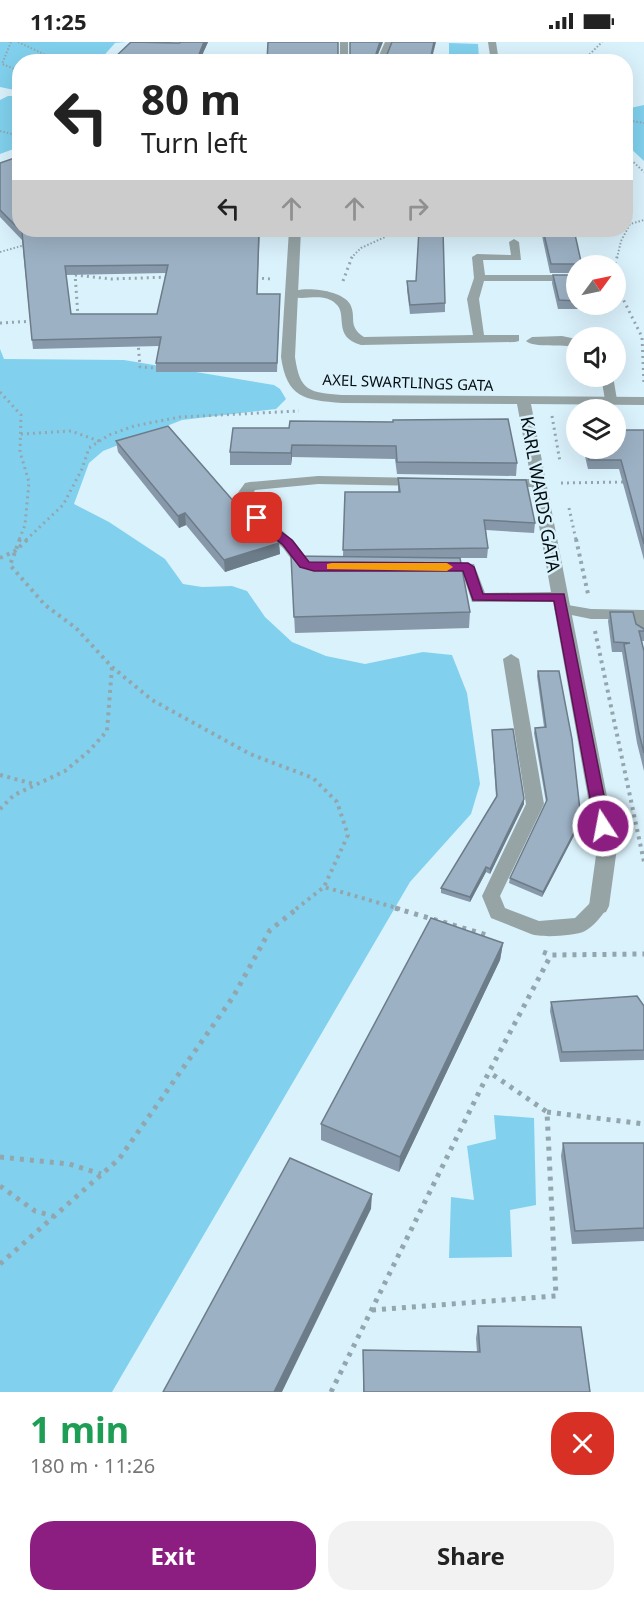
<!DOCTYPE html>
<meta charset="utf-8">
<style>
:root{--surface:#fff;--page:#f2f2f2;--text:#222;--muted:#767676;--accent:#8d1e81}
body{margin:0;font-family:"Noto Sans",sans-serif;background:var(--page);color:var(--text);height:100vh;display:flex;flex-direction:column;font-size:22px;white-space:nowrap}
*{box-sizing:border-box;margin:0}
p{font-size:20px;color:var(--muted)}
.icon{flex:none;width:33px;height:33px;fill:none;stroke:currentColor;stroke-width:2;stroke-linecap:round;stroke-linejoin:round}
.map{position:relative;height:1350px;overflow:hidden}
.side{display:flex;flex-direction:column;background:var(--surface);flex:1}
.side>*{flex:none}
.banner{position:absolute;left:12px;top:12px;width:621px;height:183px;border-radius:24px;box-shadow:0 6px 24px #0002;background:#fff;color:var(--text);overflow:hidden}
.needle{width:39px;rotate:57deg}
.tools{position:absolute;left:566px;top:213px;display:grid;gap:12px}
.tools a{display:grid;place-items:center;width:60px;height:60px;border-radius:50%;background:var(--surface);box-shadow:0 6px 24px #0002;font-size:30px}
.pin{position:absolute;display:grid;place-items:center;width:51px;height:51px;color:#fff;margin:-26px;border-radius:12px;box-shadow:0 3px 9px #0006}
.me{position:absolute;width:66px;margin:-33px;rotate:349deg;stroke-linejoin:round;filter:drop-shadow(0 0 4px #0008)}
.turn{display:flex;align-items:center;gap:21px;height:126px;padding:0 30px;font-size:27px}
.turn .icon{width:78px;height:78px;stroke-width:2.5}
.turn b{display:block;font-size:42px;line-height:51px}
.lanes{display:flex;align-items:center;height:57px;padding:0 30px;background:#0003;justify-content:center;gap:30px;direction:ltr}
.lanes .off{opacity:.35}
.round{display:grid;place-items:center;flex:none;width:63px;height:63px;border-radius:24px;background:var(--page)}
.headline{display:flex;align-items:center;justify-content:space-between;height:102px;padding:0 30px}
h1{font-size:36px;font-weight:700;line-height:45px;color:#1e9e55}
.button{display:flex;gap:12px;margin-top:auto;padding:12px 30px}
.button a{flex:1;height:69px;border-radius:24px;background:var(--accent);color:#fff;font-size:24px;font-weight:700;line-height:69px;text-align:center}
.button a+a{background:var(--page);color:var(--text)}
.status{display:flex;justify-content:space-between;align-items:center;height:42px;padding:0 30px;background:var(--surface);direction:ltr}
.status svg{height:16px;fill:currentColor}
.map>svg:first-child{display:block}
</style>
<div class="status"><b>11:25</b><svg viewBox="0 0 49 12"><path d="M0 12V9h3v3zM5 12V6h3v6zM10 12V3h3v9zM15 12V0h3v12zM26 1h20v11H26zM47 4h2v5h-2z"/></svg></div>
<div class="map">
<svg width="644" height="1350" viewBox="0 0 644 1350">
<rect width="100%" height="100%" fill="#daf2fc"/>
<g fill="#81d1ee">
<polygon points="0,0 126,0 115,1 99,19 20,20 19,49 0,45"/>
<polygon points="449,1 478,2 479,16 449,14"/>
<polygon points="8,54 19,54 19,105 0,112 0,58"/>
<polygon points="644,63 644,119 626,102 626,67"/>
<polygon points="0,307 4,317 124,318 274,343 280,347 286,357 276,367 182,378 103,409 89,421 74,462 109,480 165,517 183,542 202,545 232,544 247,549 265,575 292,600 326,614 365,622 423,610 452,613 467,651 480,742 471,772 410,840 112,1350 0,1350"/>
<polygon points="494,1073 534,1076 536,1163 510,1168 512,1215 449,1216 451,1155 474,1158 467,1104 496,1097"/>
</g>
<g fill="none" stroke-linecap="round" stroke-linejoin="round">
<g stroke="#93a6ae" stroke-width="2" stroke-dasharray="1.5 2" stroke-linecap="butt">
<polyline points="11,0 2,22 20,29"/>
<polyline points="18,0 61,20"/>
<polyline points="582,20 602,0"/>
<polyline points="626,78 644,81"/>
<polyline points="0,89 20,94"/>
<polyline points="626,113 644,130"/>
<polyline points="0,210 25,203"/>
<polyline points="351,216 361,206 385,195 384,188"/>
<polyline points="617,216 621,199 630,182 644,178"/>
</g>
<g stroke="#93a6ae" stroke-width="3" stroke-dasharray="2 4" stroke-linecap="butt">
<polyline points="615,222 617,215"/>
<polyline points="75,231 78,275"/>
<polyline points="75,233 111,237 170,235"/>
<polyline points="256,236 272,237"/>
<polyline points="343,239 352,215"/>
<polyline points="621,253 642,295 644,343"/>
<polyline points="0,281 35,279"/>
<polyline points="138,300 140,325 157,326"/>
<polyline points="0,350 21,373 20,410 29,440 25,483 19,498"/>
<polyline points="552,374 560,420"/>
<polyline points="21,392 71,389 99,399"/>
<polyline points="561,441 625,440"/>
<polyline points="569,466 576,498"/>
<polyline points="26,498 63,463 82,427 89,406 109,393 134,384 180,375 299,369"/>
</g>
<g stroke="#93a6ae" stroke-width="4" stroke-dasharray="3 4.5" stroke-linecap="butt">
<polyline points="20,497 10,523 45,563 76,586 112,625 152,658 250,712 313,736 337,760 348,793 324,845"/>
<polyline points="576,497 588,552"/>
<polyline points="0,516 15,509 28,497"/>
<polyline points="595,589 644,820"/>
<polyline points="0,733 34,742"/>
<polyline points="0,767 14,753 65,729 89,709 107,689 112,625"/>
<polyline points="296,867 324,845 400,867"/>
</g>
<g stroke="#93a6ae" stroke-width="5" stroke-dasharray="4 6" stroke-linecap="butt">
<polyline points="395,866 490,894"/>
<polyline points="543,910 551,913 644,912"/>
<polyline points="547,1070 644,1082"/>
<polyline points="0,1115 69,1122 101,1132"/>
<polyline points="0,1144 35,1169 53,1174"/>
<polyline points="0,1222 119,1117 233,955 270,888 298,866"/>
<polyline points="372,1268 556,1254 547,1070 489,1030"/>
<polyline points="331,1350 489,1030 551,913"/>
</g>
<g fill="#96a4a5" fill-rule="evenodd">
<rect x="340" y="0" width="8" height="20"/>
<polygon points="385,0 393,0 385,20 376,20"/>
<polygon points="488,0 496,0 499,20 491,20"/>
<path d="M514,197l5,3 2,18h-38l2,15h91v6h-92l-5,18 5,36h35v6l-4,1 -154,3c-29,-8 -13,-31 -25,-41 -14,-14 -36,0 -49,-10 12,-9 54,-5 63,10 7,13 -3,22 14,33l109,-2 -6,-36 7,-21 -2,-21 5,-3 34,1 -2,-13z"/>
<polygon points="615,234 622,235 624,237 615,240"/>
<path d="M562,294l14,3v8c-13,-3 -42,1 -50,-6l6,-4z"/>
<polygon points="601,334 613,334 617,358 615,361 607,361 605,358"/>
<polygon points="562,562 591,567 644,568 644,596 636,591 633,577 591,577 557,570 554,567 557,564"/>
<path d="M511,612l8,5 25,145 -44,92 5,12 34,13 36,-3 17,-17 7,-2 7,2 2,5c-4,8 -15,21 -23,25 -10,5 -44,7 -54,3l-40,-16 -9,-22 44,-92 -23,-145z"/>
</g>
<g fill="#96a4a5" fill-rule="evenodd">
<path d="M289,188h12l-6,127c5,35 14,35 47,38l302,2v8l-113,-1 86,444 -8,58 -3,6 -7,2 -7,-2 -3,-6 8,-58 -44,-246h-81l-10,-30h-25l-8,-5 8,-5 37,2 11,29 66,-1 -19,-105h-30l-7,-4 7,-4h29l-14,-75 -175,-1c-38,-3 -55,-5 -61,-46z"/>
<polygon points="318,434 423,436 430,440 423,444 318,442 255,448 253,452 261,470 294,499 309,519 323,522 325,525 317,530 298,526 283,506 251,476 237,452 245,441 250,440"/>
</g>
</g>
<g fill="#8698a9" fill-rule="evenodd">
<polygon points="208,0 199,20 113,20 113,17 179,1"/>
<path d="M0,121l260,67 -3,64h23l-3,78h-121v-9l3,-17 -126,3 -11,-109 -22,-23zM166,231l-9,41h-86l-5,-39z"/>
<rect x="339" y="188" width="32" height="2"/>
<polygon points="542,188 574,188 582,224 576,224 576,231 550,231 542,194"/>
<polygon points="553,233 576,233 576,262 589,262 589,267 558,267 552,241"/>
<polygon points="407,239 416,239 445,261 445,270 410,272 407,248"/>
<polygon points="289,386 517,421 516,434 397,432 395,417 292,415 291,423 230,423 230,410"/>
<polygon points="644,388 644,518 619,427 588,427 583,406 615,406"/>
<polygon points="116,399 242,469 279,501 280,512 225,530 186,483 179,486 118,410"/>
<polygon points="398,436 535,481 534,491 486,488 488,506 487,516 460,516 470,570 469,586 295,591 291,514 343,514 345,450 398,450"/>
<polygon points="610,570 636,582 644,587 644,599 642,599 644,609 644,729 637,701 622,610 612,610 608,579"/>
<polygon points="538,629 580,782 542,855 509,841 510,836 546,760 534,691 535,686 544,685 537,634"/>
<polygon points="492,688 524,762 490,832 486,830 470,860 441,851 441,846 496,755 492,693"/>
<polygon points="503,901 500,918 399,1130 321,1098 321,1082"/>
<polygon points="551,960 644,964 644,1018 560,1020 550,969"/>
<polygon points="563,1101 644,1101 644,1199 572,1202 561,1114"/>
<polygon points="478,1284 590,1350 363,1350 363,1308 477,1310 476,1296"/>
</g>
<g fill="#6d7c89">
<polygon points="204,0 208,0 199,20 196,20"/>
<polygon points="380,0 383,0 375,20 375,15"/>
<polygon points="434,0 436,0 431,20 431,14"/>
<polygon points="292,403 292,415 291,423 291,411"/>
<polygon points="185,471 186,483 179,486 178,474"/>
<polygon points="279,501 280,512 225,530 224,518"/>
<polygon points="524,757 524,762 490,832 490,827"/>
<polygon points="581,777 580,782 542,855 543,850"/>
<polygon points="486,825 486,830 470,860 470,855"/>
<polygon points="503,901 500,918 399,1130 400,1115"/>
<polygon points="372,1152 371,1167 282,1350 274,1350"/>
</g>
<g fill="#9cb1c4" stroke="#6d7c89" stroke-width="1.5" fill-rule="evenodd">
<polygon points="131,0 179,1 181,0 204,0 196,20 127,20 128,18 113,17"/>
<polygon points="268,0 338,0 338,14 350,14 350,0 380,0 375,15 386,15 392,0 434,0 431,14 488,16 488,20 267,20"/>
<polygon points="515,14 536,14 540,20 507,20 505,16 516,17"/>
<path d="M20,114v74h239l-2,64h23l-3,69h-121l5,-26 -129,3 -10,-108 -22,-22v-47zM168,223l-11,49h-86l-6,-48z"/>
<polygon points="419,188 443,188 445,261 410,263 407,239 416,239"/>
<polygon points="543,188 574,188 582,224 578,224 577,222 551,222"/>
<polygon points="553,233 576,233 576,259 559,258"/>
<polygon points="508,377 517,421 397,420 396,404 292,403 291,411 230,410 233,386 289,386 290,379 393,380 393,378"/>
<polygon points="168,384 242,469 249,467 279,501 224,518 185,471 178,474 116,399"/>
<polygon points="615,388 644,388 644,502 621,418 589,418 586,406 615,406"/>
<polygon points="398,436 526,438 535,481 484,478 488,506 343,508 345,450 400,450"/>
<polygon points="291,514 460,516 470,570 294,575"/>
<polygon points="610,570 633,570 636,582 644,587 644,589 639,589 644,609 644,711 639,691 624,602 630,601 614,600"/>
<polygon points="538,629 559,629 572,697 581,777 543,850 510,836 547,758 535,686 546,685"/>
<polygon points="513,687 524,757 490,827 486,825 470,855 441,846 497,754 492,688"/>
<polygon points="431,876 503,901 400,1115 321,1082"/>
<polygon points="637,954 644,964 644,1008 562,1010 551,960"/>
<polygon points="563,1101 644,1101 644,1186 575,1189"/>
<polygon points="290,1116 372,1152 274,1350 163,1350"/>
<polygon points="478,1284 581,1285 590,1350 364,1350 363,1308 480,1310"/>
</g>
<polygon fill="#8d1e81" stroke="#5c1454" stroke-width="1.5" points="257,472 292,498 309,520 468,521 474,525 483,552 564,552 610,784 608,788 598,788 595,784 554,559 473,558 463,529 314,529 300,525 283,503 253,478 252,476"/>
<polygon fill="#f59e0b" points="332,521 447,521 453,525 447,529 327,527 327,522"/>
<g text-anchor="middle" dominant-baseline="central" stroke-width="5" stroke-linejoin="round" paint-order="stroke">
<g font-size="15" fill="#040e12" stroke="#daf2fc">
<text transform="translate(408 340) rotate(2)">AXEL SWARTLINGS GATA</text>
</g>
<g font-size="18" fill="#040e12" stroke="#daf2fc">
<text transform="translate(541 452) rotate(80)">KARL WARDS GATA</text>
</g>
</g>
</svg>
<div class="tools">
<a><svg class="needle" viewBox="-14 -14 28 28"><path d="M0-13l5 13h-10z" fill="#e53935"/><path d="M0 13l5-13h-10z" fill="#767676"/></svg></a>
<a><svg class="icon" aria-label="sound" viewBox="0 0 24 24"><path d="M4 9h4l5-4v14l-5-4H4zM17 9q2 3 0 6"/></svg></a>
<a><svg class="icon" aria-label="layers" viewBox="0 0 24 24"><path d="M12 4l9 5-9 5-9-5zM3 14l9 5 9-5"/></svg></a>
</div>
<div class="pin" style="left:257px;top:476px;background:#d93025"><svg class="icon" aria-label="arrive" viewBox="0 0 24 24"><path d="M6 21V4h12l-3 4 3 4H6"/></svg></div>
<svg class="me" style="left:603px;top:784px" viewBox="-20 -20 40 40"><circle r="17" fill="#8d1e81" stroke="#fff" stroke-width="3"/><path d="M0-11L8 9 0 5-8 9z" fill="#fff"/></svg>
<div class="banner">
<div class="turn"><svg class="icon" aria-label="left" viewBox="0 0 24 24"><path d="M17 20v-9H6M10 6l-5 5 5 5"/></svg><div><b>80 m</b>Turn left</div></div>
<div class="lanes"><svg class="icon" aria-label="left" viewBox="0 0 24 24"><path d="M17 20v-9H6M10 6l-5 5 5 5"/></svg><svg class="icon off" aria-label="ahead" viewBox="0 0 24 24"><path d="M12 20V5M6 11l6-6 6 6"/></svg><svg class="icon off" aria-label="ahead" viewBox="0 0 24 24"><path d="M12 20V5M6 11l6-6 6 6"/></svg><svg class="icon off" aria-label="right" viewBox="0 0 24 24"><path d="M7 20v-9h11M14 6l5 5-5 5"/></svg></div>
</div>
</div>
<section class="side">
<div class="headline"><div><h1>1 min</h1><p>180 m · 11:26</p></div><a class="round" style="background:#d93025;color:#fff"><svg class="icon" aria-label="close" viewBox="0 0 24 24"><path d="M6 6l12 12M18 6L6 18"/></svg></a></div>
<div class="button"><a>Exit</a><a>Share</a></div>
</section>
